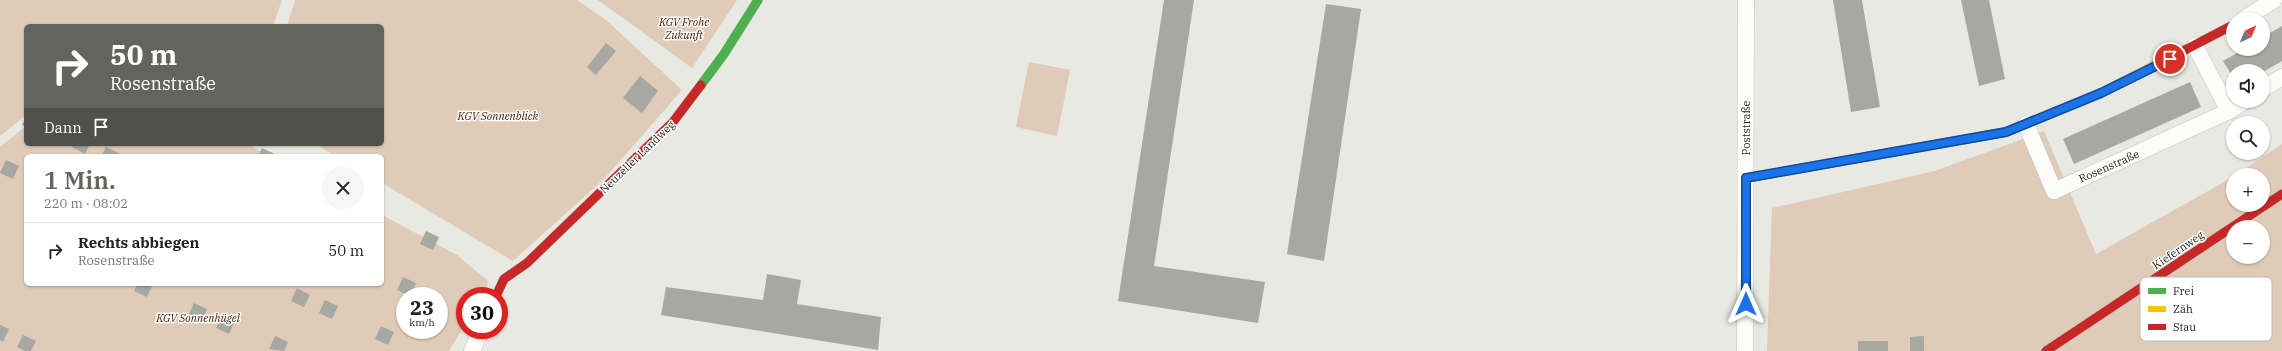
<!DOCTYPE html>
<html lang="de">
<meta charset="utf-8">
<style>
:root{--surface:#fff;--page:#f6f6f6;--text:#222;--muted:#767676;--line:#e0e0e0;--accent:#64645f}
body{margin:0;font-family:"IBM Plex Serif",serif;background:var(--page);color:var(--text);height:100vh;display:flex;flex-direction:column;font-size:15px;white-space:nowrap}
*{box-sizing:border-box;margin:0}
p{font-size:13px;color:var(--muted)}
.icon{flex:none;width:22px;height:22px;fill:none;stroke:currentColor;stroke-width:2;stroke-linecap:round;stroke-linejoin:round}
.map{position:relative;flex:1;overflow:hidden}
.sheet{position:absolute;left:24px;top:154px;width:360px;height:132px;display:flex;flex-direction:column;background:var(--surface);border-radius:6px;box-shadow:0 1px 3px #0004}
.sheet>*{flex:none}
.banner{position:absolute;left:24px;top:24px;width:360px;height:122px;border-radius:6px;box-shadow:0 1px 3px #0004;background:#64645f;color:#fff;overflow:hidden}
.needle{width:26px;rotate:44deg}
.tools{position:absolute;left:2226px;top:12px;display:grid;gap:8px}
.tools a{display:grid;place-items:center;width:44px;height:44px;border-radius:50%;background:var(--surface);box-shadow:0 1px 3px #0004;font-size:20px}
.speed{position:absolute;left:396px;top:287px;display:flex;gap:8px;font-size:20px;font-weight:700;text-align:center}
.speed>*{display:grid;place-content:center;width:52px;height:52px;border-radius:50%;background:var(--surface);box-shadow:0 1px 3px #0004;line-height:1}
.speed small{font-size:10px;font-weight:400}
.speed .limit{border:6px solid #d22;background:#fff;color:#111}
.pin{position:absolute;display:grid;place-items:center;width:34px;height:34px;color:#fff;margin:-17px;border:2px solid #fff;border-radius:50%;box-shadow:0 1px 4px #0007}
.me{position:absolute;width:44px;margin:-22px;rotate:0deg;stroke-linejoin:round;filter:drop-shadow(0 0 3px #0008)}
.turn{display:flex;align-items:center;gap:14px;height:84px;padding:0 20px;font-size:18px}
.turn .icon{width:52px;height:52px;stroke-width:2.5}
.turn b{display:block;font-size:28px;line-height:34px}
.then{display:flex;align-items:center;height:38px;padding:0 20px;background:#0003;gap:8px;font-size:15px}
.round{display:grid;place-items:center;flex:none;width:42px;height:42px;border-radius:21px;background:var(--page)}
.overview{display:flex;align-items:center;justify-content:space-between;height:68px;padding:0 20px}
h1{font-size:24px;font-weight:600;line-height:30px;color:var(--accent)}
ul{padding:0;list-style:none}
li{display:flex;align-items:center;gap:12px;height:56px;padding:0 20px;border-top:1px solid var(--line)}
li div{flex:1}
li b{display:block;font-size:15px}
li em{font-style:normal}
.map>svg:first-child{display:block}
</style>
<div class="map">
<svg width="2282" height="351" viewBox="0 0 2282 351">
<rect width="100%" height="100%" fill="#e8e9e2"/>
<g fill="#e0cab8" fill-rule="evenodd">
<polygon points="0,0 282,0 273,26 26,26 26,115 0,136"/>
<polygon points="295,0 577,0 606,20 682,90 604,179 513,261 382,183 382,156 336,156 315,144 382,144 382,26 287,26"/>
<polygon points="598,0 737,0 692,68"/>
<polygon points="1029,62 1070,70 1057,136 1016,127"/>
<path d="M26,126v18h221l22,12h-243v128h356v-69l75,40 32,27 -8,14h-16v28l-16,27h-449v-204zM405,296h34v34h-34z"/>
<path d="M2044,131l52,123 137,-77v28h30v-30h-27l46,-31v207h-515l5,-143 163,-37zM2233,227h30v30h-30z"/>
</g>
<g fill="#a8a8a2">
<polygon points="1164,0 1194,0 1154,266 1265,282 1258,323 1118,301"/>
<polygon points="1833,0 1862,0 1880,107 1851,112"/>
<polygon points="1961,0 1989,0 2005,79 1979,86"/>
<polygon points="1326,4 1361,9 1324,261 1287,254"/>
<polygon points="2282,26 2282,61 2263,72 2233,71 2233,77 2223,61 2244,49 2263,49 2263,37"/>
<polygon points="606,43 616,51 596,75 587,67"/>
<polygon points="640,76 658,91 642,113 623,98"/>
<polygon points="2190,82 2201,107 2074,164 2063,139"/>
<polygon points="26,117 26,127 22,125"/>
<polygon points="74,144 90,144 85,154 72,147"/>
<polygon points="106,147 119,153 117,156 101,156"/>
<polygon points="262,148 275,154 274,156 258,156"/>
<polygon points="6,160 19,166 13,179 0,173"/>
<polygon points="426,231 439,237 433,250 420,244"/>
<polygon points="767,274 801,280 797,304 881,317 878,350 661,315 666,287 763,300"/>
<polygon points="403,277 416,283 410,296 397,290"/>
<polygon points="137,284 153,284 147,297 134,291"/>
<polygon points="297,288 310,295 304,307 291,301"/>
<polygon points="325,300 338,306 332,319 319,313"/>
<polygon points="194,303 207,309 201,322 188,316"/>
<polygon points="222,315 235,321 229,334 216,328"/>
<polygon points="0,325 9,329 3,342 0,340"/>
<polygon points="381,326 394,332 388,345 375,339"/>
<polygon points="23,335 36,341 31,351 25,351 17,347"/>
<polygon points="275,336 288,342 284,351 269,349"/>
<polygon points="1924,336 1924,351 1910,351 1910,337"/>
<rect x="1858" y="341" width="30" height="10"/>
</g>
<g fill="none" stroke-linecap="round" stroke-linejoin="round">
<defs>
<g id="street">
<polyline points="2244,19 2274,0"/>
<polyline points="2195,46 2229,111"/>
<polyline points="2263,89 2282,77"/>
<polyline points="2026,124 2054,191 2229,111 2245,101"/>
<polyline points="472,351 481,330"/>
<polyline points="1745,351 1746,0"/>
</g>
<polyline id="fast" points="701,85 724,54 758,0"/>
<polyline id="slow" points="2040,118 2101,93 2185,50"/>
<g id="jam">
<polyline points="2185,50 2233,25"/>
<polyline points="1747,178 2006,132 2040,118"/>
<polyline points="496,296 504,279 527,263 673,122 701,85"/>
<polyline points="2046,351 2282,194"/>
</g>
</defs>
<use href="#street" stroke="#c5c6c0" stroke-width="17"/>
<use href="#fast" stroke="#c5c6c0" stroke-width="10"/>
<use href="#slow" stroke="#c5c6c0" stroke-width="10"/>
<use href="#jam" stroke="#c5c6c0" stroke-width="10"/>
<use href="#street" stroke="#fcfcfb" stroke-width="16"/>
<use href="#fast" stroke="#4caf50" stroke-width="9"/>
<use href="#slow" stroke="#ffc107" stroke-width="9"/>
<use href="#jam" stroke="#c62828" stroke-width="9"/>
</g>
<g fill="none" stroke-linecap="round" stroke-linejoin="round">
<defs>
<polyline id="route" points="1746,304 1746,178 2006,132 2101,93 2170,59"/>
</defs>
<use href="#route" stroke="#114b97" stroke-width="10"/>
<use href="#route" stroke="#1a73e8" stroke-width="7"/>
</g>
<g text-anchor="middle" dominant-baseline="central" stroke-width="3" stroke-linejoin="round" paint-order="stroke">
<g font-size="11" font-style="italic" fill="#452106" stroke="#fff">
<text x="684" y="22">KGV Frohe<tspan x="684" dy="13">Zukunft</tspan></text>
<text x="498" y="116">KGV Sonnenblick</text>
<text x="198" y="318">KGV Sonnenhügel</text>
</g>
<g font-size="11" fill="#1d1d18" stroke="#fff">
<text transform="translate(1746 128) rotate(-90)">Poststraße</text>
<text transform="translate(637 157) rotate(-44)">Neuzeller Landweg</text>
<text transform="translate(2109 166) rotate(-24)">Rosenstraße</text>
<text transform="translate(2178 250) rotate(-34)">Kiefernweg</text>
</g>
</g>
<rect x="2140" y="277" width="132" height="64" rx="6" fill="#fff" stroke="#bbbbba" stroke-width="1"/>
<rect x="2148" y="288" width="18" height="6" fill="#4caf50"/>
<rect x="2148" y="306" width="18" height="6" fill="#ffc107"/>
<rect x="2148" y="324" width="18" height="6" fill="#c62828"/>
<g font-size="11" fill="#1d1d18">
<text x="2173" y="295">Frei</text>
<text x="2173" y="313">Zäh</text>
<text x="2173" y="331">Stau</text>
</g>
</svg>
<div class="tools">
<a><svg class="needle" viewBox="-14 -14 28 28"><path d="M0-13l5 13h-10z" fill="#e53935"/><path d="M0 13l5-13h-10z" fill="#767676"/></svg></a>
<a><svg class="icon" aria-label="sound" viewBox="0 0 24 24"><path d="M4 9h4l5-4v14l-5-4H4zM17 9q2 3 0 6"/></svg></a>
<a><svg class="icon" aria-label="search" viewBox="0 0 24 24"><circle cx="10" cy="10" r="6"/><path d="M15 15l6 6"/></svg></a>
<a>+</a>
<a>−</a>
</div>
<div class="speed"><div>23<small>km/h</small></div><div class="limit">30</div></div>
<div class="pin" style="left:2170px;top:59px;background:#d93025"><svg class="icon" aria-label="arrive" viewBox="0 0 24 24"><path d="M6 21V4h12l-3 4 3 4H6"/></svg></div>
<svg class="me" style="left:1746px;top:304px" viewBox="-20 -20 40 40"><path d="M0-17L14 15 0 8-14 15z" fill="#1a73e8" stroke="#fff" stroke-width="4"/></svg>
<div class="banner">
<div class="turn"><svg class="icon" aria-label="right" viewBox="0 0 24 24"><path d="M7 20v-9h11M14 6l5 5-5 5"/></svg><div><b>50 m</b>Rosenstraße</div></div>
<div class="then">Dann<svg class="icon" aria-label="arrive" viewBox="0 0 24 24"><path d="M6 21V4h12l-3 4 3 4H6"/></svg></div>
</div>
<section class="sheet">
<div class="overview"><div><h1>1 Min.</h1><p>220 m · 08:02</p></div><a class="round"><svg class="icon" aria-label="close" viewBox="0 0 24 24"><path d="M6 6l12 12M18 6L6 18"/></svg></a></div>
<ul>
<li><svg class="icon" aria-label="right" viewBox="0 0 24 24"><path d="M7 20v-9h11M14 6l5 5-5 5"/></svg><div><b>Rechts abbiegen</b><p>Rosenstraße</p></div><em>50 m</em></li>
</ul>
</section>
</div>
